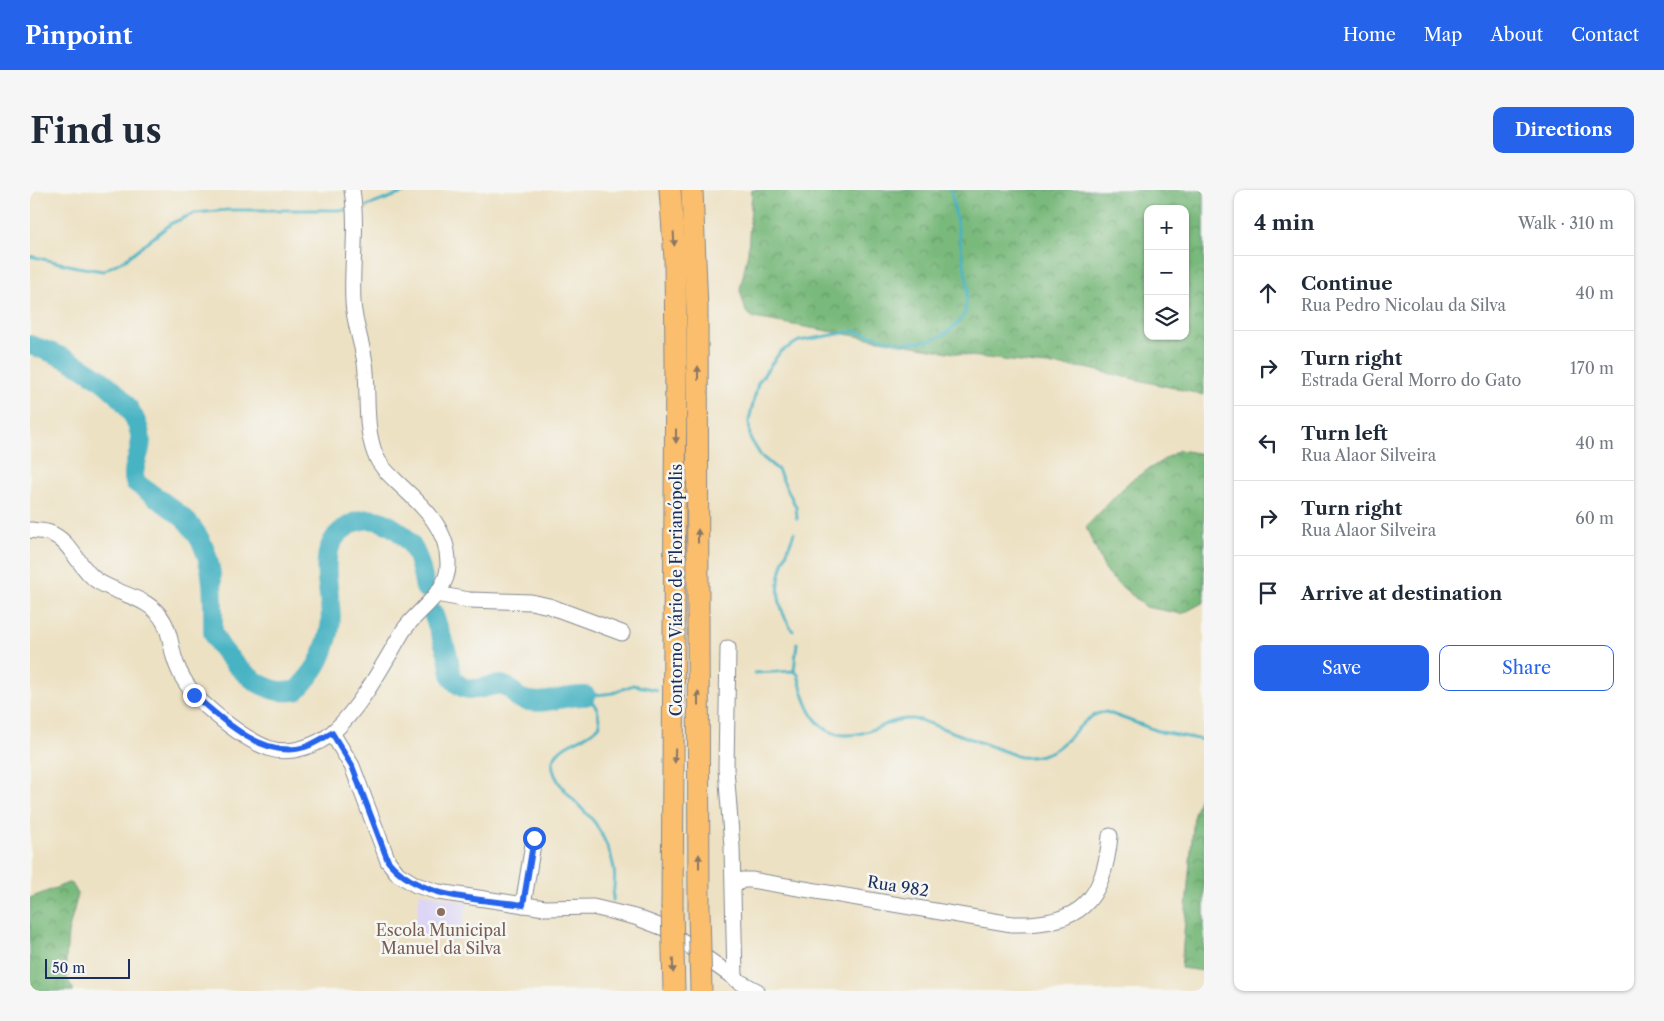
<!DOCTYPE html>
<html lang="en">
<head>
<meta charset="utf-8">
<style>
	body { margin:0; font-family:"Libre Caslon Text",serif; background:#f6f6f7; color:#1f2937 }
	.controls { position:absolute; right:15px; top:15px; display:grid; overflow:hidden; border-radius:10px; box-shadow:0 1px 4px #0004 }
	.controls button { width:45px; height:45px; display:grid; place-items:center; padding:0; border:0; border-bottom:1px solid #e0e1e3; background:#fff; color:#1f2937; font:25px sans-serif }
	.scale { position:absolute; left:15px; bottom:12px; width:85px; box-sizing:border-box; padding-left:5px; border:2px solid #1b2f5e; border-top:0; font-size:14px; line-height:18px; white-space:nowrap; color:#1b2f5e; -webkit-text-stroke:4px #f6f6f2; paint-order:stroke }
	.stop { position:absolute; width:15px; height:15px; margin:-11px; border:4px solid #2563eb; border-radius:50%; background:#fff }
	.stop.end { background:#2563eb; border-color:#fff; box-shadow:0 1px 5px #0008 }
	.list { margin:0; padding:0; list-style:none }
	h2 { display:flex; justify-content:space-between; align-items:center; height:65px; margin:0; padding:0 20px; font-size:21px }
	h2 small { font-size:16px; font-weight:400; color:#747a83 }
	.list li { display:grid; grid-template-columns:32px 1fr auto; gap:15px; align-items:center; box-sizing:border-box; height:75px; padding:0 20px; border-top:1px solid #e0e1e3 }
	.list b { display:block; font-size:19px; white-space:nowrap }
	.list p { margin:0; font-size:16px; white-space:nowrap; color:#747a83 }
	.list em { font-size:16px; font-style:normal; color:#747a83 }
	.actions { display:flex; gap:10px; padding:15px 20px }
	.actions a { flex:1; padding:11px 0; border:1px solid #2563eb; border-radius:10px; text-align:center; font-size:18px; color:#2563eb }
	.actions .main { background:#2563eb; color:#fff }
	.icon { flex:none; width:28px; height:28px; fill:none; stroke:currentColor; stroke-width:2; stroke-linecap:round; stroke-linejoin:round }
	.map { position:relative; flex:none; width:1174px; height:801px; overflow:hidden; border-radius:10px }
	header { display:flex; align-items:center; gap:30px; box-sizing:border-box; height:70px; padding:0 25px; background:#2563eb; color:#fff }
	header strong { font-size:24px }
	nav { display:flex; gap:28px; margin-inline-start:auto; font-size:18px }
	.intro { display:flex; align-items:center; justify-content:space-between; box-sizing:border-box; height:120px; padding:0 30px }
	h1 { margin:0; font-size:35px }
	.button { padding:12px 22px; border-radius:10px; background:#2563eb; color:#fff; font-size:18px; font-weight:700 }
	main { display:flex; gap:30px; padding:0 30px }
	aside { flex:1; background:#fff; border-radius:10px; box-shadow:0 1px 4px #0004 }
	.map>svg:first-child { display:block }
	.built { fill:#dcd5f6 }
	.forest { fill:url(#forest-crowns); stroke:#4a746c; fill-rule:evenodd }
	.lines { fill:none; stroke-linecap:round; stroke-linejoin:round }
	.stream { stroke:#47b3c3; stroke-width:3 }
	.river { stroke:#47b3c3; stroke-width:20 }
	.minor-casing { stroke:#848890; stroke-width:17 }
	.highway-casing { stroke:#848890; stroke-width:23 }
	.minor { stroke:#fff; stroke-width:15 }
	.highway { stroke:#fabe6d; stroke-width:21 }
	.highway-bridge-casing { stroke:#848890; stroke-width:23; stroke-linecap:butt }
	.highway-bridge { stroke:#fabe6d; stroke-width:21 }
	.oneway { fill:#8a7666 }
	.route { stroke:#2563eb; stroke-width:6 }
	.education-dot { fill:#8d6e63; stroke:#f6f6f2; stroke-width:2 }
	.labels { text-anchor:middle; stroke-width:5; stroke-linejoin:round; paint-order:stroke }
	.street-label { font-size:16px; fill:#1b2f5e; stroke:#f6f6f2 }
	.education-label { font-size:16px; fill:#785e54; stroke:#f6f6f2 }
</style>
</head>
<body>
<header>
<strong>Pinpoint</strong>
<nav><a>Home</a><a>Map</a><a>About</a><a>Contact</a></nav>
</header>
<div class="intro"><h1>Find us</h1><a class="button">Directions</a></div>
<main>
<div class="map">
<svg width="1174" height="801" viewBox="0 0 1174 801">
	<defs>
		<pattern id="forest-crowns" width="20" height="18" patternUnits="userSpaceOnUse" patternTransform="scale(1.25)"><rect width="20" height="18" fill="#79b97b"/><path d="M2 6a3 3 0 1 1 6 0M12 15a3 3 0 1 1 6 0" fill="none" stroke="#629768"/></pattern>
	</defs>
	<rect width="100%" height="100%" fill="#f6f6f2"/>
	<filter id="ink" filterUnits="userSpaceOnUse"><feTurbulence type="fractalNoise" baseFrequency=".02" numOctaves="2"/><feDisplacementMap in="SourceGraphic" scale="10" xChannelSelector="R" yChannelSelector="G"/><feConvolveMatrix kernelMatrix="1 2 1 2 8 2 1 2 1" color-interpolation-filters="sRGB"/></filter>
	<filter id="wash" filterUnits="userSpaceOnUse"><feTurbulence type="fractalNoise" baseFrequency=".0096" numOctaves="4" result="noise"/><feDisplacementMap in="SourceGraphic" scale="20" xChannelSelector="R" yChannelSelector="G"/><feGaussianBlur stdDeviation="1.12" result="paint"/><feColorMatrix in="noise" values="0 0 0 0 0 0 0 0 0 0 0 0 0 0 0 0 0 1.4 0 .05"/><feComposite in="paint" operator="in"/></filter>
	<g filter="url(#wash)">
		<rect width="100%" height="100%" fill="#ede1c3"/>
		<path class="built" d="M 390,702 L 438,713 L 428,751 L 384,745 Z"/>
		<g class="forest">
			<path d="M 722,0 L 1174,0 L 1174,205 L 1056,178 L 1006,174 L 941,166 L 724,128 L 716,122 L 710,100 L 718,62 ZM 1118,19 L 1155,19 L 1155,146 L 1118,146 Z"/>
			<path d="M 1149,260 L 1174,264 L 1174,412 L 1152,424 L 1116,417 L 1077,384 L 1056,337 L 1100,291 Z"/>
			<path d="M 1174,595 L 1174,781 L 1151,778 L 1164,624 Z"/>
			<path d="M 41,692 L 48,704 L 38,743 L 35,784 L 44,801 L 0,801 L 0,708 Z"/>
		</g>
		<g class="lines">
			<g class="stream">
				<path d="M 337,16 L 381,0"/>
				<path d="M 0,66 L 47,77 L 73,81 L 96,69 L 142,33 L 165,23 L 198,20 L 316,20"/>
				<path d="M 767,329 L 766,317 L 748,280 L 731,266 L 720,248 L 719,230 L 728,193 L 750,162 L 769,151 L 825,141 L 870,153 L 899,151 L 915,144 L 928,133 L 935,123 L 938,96 L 921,0"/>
				<path d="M 763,441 C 738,406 750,380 764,343"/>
				<path d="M 764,481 L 767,453"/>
				<path d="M 724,483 L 764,481 L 768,484 C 775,516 787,552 828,544 C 853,539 863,525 890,530 L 990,567 C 1042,570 1044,524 1076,522 L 1131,542 L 1174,550"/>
				<path d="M 556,506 L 567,518 L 570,535 C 559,549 537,550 526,565 C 510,585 554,618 565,633 C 573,645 582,665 584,679 C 586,689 583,700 583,710"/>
				<path d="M 557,506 L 583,503 L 603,495 L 627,500"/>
			</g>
			<g class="river">
				<path d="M 0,155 C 42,168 99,197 110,244 C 114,262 100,276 105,292 C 120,304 149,321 160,335 C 186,365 183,405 183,442 C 189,461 220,492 239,498 C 248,502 256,502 266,501 C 285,481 292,471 299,443 C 308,408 277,358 320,335 C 333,327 346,328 359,335 C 386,350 390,371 395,398"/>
				<path d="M 403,423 L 417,462 L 422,488 C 425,492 430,496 434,498 C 456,505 470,481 488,508 C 515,518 529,505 556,506"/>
			</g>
		</g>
	</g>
	<g filter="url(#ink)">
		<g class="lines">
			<defs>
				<g id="minor">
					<path d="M 0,340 C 6,341 14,341 20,343 C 41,351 49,378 66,390 C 89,406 120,406 134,432 C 140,443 141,456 144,467 C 150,488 161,503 177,517 C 194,532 219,552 241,559 C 260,565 289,555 303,542 C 331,517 354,473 373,441 C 387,420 418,403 418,375 C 419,340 394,317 370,295 C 360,285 350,277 345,264 C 335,238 338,209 336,182 C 335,159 324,136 323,112 C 321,74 328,38 322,0"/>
					<path d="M 406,404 L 439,410 L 501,412 L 519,416 L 592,443"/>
					<path d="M 698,458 L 696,579 L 702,657 L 705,789"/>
					<path d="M 302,543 L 322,576 L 358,671 L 368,684 L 386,695 L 408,702 L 515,718 L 563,717 L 605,727 L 634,738 L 710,792 L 727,801"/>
					<path d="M 704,696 L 712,690 L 721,690 L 982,734 C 1049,736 1074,712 1080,646"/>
					<path d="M 493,715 L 504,648"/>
				</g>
				<g id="highway">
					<path d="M 640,0 L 645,69 L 646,173 L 642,716"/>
					<path d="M 662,0 L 667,118 L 669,720"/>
				</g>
			</defs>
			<use href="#minor" class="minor-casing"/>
			<use href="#highway" class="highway-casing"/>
			<use href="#minor" class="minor"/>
			<use href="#highway" class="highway"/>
			<defs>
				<g id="highway-bridge">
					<path d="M 642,716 L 644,801"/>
					<path d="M 669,720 L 671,801"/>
				</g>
			</defs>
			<use href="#highway-bridge" class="highway-bridge-casing"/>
			<use href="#highway-bridge" class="highway-bridge"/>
		</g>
		<defs><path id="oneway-solid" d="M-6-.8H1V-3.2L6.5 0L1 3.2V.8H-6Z" transform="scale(1.25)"/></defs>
		<g class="oneway">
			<use href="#oneway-solid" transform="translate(644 49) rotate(87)"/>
			<use href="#oneway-solid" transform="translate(668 183) rotate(-90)"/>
			<use href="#oneway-solid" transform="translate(646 246) rotate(90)"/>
			<use href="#oneway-solid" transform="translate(668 346) rotate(-90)"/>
			<use href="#oneway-solid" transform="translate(668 508) rotate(-90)"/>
			<use href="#oneway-solid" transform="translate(645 566) rotate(91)"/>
			<use href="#oneway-solid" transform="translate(669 671) rotate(-90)"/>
			<use href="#oneway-solid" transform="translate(643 776) rotate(89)"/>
		</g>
	</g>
	<g class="lines" filter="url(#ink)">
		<path class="route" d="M 164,505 C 192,530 235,570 275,557 C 284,554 293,548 302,543 L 322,576 L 358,671 C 390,710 447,708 493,715 L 504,648"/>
	</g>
	<circle class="education-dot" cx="411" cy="722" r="5"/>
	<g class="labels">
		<g class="street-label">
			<text transform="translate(646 400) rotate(-90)" y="6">Contorno Viário de Florianópolis</text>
			<text transform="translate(868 696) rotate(9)" y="6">Rua 982</text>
		</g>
		<g class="education-label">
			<text x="411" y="746">Escola Municipal<tspan x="411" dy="18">Manuel da Silva</tspan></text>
		</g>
	</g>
</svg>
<div class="controls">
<button>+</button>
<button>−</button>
<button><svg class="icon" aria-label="layers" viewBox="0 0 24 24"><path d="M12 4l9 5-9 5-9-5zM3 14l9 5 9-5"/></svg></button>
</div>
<div class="scale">50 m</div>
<div class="stop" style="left:504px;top:648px"></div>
<div class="stop end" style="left:164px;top:505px"></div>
</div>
<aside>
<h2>4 min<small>Walk · 310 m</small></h2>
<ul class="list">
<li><svg class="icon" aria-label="ahead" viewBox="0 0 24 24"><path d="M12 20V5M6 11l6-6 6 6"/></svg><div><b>Continue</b><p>Rua Pedro Nicolau da Silva</p></div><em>40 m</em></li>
<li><svg class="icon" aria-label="right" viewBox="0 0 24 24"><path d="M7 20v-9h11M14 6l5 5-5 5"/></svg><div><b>Turn right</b><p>Estrada Geral Morro do Gato</p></div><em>170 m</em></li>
<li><svg class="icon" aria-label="left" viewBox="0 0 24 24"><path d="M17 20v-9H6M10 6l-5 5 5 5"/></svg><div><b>Turn left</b><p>Rua Alaor Silveira</p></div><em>40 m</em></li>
<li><svg class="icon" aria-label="right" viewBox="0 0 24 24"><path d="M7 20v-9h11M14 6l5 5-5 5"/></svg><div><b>Turn right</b><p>Rua Alaor Silveira</p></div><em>60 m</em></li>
<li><svg class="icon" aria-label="arrive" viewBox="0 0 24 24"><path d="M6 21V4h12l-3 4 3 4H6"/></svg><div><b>Arrive at destination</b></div></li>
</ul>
<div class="actions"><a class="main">Save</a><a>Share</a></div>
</aside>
</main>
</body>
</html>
